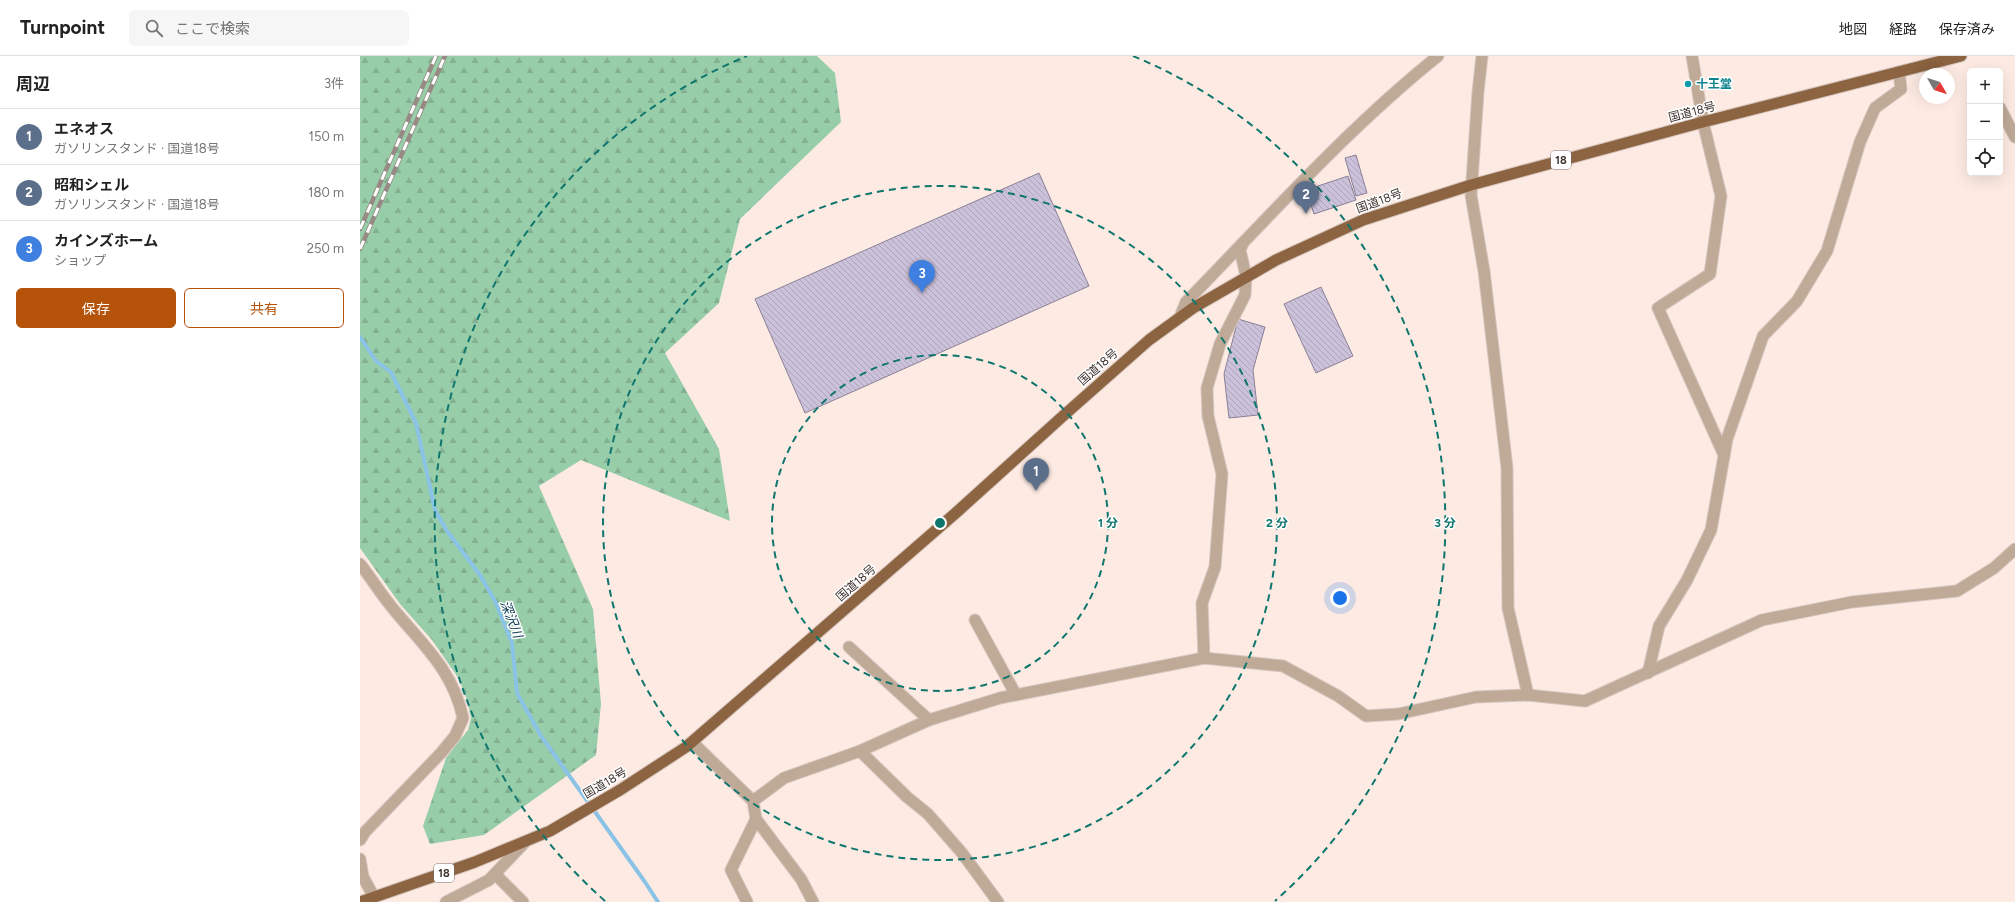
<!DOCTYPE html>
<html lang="ja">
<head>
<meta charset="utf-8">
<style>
	body { margin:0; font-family:Figtree,"Noto Sans JP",sans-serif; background:#f6f6f6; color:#222 }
	.controls { position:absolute; right:12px; top:12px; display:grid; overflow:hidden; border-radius:6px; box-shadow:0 4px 16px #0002 }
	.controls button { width:36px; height:36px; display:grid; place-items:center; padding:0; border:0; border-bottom:1px solid #e0e0e0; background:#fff; color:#222; font:20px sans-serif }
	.compass { position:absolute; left:1559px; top:12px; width:36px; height:36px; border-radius:50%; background:#fff; box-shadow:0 4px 16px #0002; rotate:129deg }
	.you { position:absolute; left:980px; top:542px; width:14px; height:14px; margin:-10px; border:3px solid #fff; border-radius:50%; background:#1a73e8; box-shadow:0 0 0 6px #1a73e833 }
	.badge { display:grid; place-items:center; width:26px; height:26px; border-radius:50%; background:#b45309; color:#fff; font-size:13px; font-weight:700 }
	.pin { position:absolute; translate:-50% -33px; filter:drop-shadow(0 1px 2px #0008) }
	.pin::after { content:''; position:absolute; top:21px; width:14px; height:12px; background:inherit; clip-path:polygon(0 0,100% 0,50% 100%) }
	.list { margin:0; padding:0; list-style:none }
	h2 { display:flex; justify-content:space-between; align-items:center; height:52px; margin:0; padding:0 16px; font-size:17px }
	h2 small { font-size:13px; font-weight:400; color:#767676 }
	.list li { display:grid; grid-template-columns:26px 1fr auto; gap:12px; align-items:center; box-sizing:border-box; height:56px; padding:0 16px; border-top:1px solid #e0e0e0 }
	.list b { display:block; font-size:15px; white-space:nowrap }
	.list p { margin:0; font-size:13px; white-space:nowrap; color:#767676 }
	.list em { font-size:13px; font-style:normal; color:#767676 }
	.actions { display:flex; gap:8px; padding:12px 16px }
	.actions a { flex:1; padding:9px 0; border:1px solid #b45309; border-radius:6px; text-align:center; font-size:14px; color:#b45309 }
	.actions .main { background:#b45309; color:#fff }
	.icon { flex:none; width:22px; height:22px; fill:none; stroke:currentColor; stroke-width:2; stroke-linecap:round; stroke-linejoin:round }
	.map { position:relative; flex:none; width:1655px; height:846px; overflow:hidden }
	header { display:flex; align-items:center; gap:24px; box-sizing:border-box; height:56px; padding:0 20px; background:#fff; border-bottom:1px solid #e0e0e0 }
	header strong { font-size:19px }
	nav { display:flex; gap:22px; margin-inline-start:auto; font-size:14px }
	.search { width:280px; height:36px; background:#f6f6f6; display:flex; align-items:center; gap:10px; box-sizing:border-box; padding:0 14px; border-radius:6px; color:#767676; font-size:15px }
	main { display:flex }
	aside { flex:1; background:#fff }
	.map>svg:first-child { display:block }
	.forest { fill:url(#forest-firs) }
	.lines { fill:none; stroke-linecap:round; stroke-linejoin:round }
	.stream { stroke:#8ac3e6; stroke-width:4 }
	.building { fill:url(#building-back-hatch); stroke:#8a8097 }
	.minor-casing { stroke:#d7c6bf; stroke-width:13 }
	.tertiary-casing { stroke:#d7c6bf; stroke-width:13 }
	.trunk-casing { stroke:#d7c6bf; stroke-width:13 }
	.minor { stroke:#bfaa98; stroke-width:11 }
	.tertiary { stroke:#bfaa98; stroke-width:11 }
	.trunk { stroke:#8c6441; stroke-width:11 }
	.rail-casing { stroke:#978983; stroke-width:4.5 }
	.rail { stroke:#fff; stroke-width:3; stroke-dasharray:9; stroke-linecap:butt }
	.ring { fill:none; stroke:#0f766e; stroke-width:2; stroke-dasharray:7 5 }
	.culture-dot { fill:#0f9aa8; stroke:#fff; stroke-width:1.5 }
	.labels { text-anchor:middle; stroke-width:3; stroke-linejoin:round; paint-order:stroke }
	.shield { fill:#fff; stroke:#78706d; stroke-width:1 }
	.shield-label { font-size:11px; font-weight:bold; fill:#3e332e }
	.culture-label { font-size:12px; font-weight:bold; fill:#0d838f; stroke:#fff; text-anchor:start }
	.street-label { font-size:12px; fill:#3e332e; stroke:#fff }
	.water-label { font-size:13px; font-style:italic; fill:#0f3d55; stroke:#fff }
	.centre { fill:#0f766e; stroke:#fff; stroke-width:2 }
	.ring-label { font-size:12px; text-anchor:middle; font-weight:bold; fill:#0f766e; stroke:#fff; stroke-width:3; stroke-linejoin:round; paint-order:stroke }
</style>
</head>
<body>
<header>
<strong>Turnpoint</strong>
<div class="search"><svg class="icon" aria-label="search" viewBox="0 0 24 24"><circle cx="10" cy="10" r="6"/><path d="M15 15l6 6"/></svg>ここで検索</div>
<nav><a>地図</a><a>経路</a><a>保存済み</a></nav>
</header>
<main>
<aside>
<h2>周辺<small>3件</small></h2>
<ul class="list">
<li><span class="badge" style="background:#5c6f8a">1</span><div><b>エネオス</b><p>ガソリンスタンド · 国道18号</p></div><em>150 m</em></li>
<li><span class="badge" style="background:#5c6f8a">2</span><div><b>昭和シェル</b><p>ガソリンスタンド · 国道18号</p></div><em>180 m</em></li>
<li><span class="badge" style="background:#3f7fe0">3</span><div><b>カインズホーム</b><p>ショップ</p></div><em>250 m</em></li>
</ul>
<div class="actions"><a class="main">保存</a><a>共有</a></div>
</aside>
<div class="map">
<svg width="1655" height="846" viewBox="0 0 1655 846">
	<defs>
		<pattern id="forest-firs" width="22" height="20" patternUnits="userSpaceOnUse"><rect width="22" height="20" fill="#98cda9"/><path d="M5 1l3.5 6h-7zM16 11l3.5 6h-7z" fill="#84b092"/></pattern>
		<pattern id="building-back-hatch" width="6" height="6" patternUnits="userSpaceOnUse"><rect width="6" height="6" fill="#ccc1da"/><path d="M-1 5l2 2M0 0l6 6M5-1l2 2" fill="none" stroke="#b0a6bb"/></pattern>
	</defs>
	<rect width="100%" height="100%" fill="#fdebe3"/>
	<path class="forest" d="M 0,0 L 457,0 L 475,17 L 481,66 L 380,163 L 359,247 L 305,297 L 359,393 L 370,465 L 221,404 L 179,430 L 233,553 L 241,648 L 236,699 L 124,779 L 70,788 L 63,770 L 86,702 L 108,674 L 111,662 L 107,644 L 99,623 L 72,584 L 40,548 L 0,492 Z"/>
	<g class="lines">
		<path class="stream" d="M 0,281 L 16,305 L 31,316 L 56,367 L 75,454 L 87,475 L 120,519 L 135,545 L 152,587 L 157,637 L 181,680 L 285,826 L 298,846"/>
	</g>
	<g class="building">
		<path d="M 996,99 L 1007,137 L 996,140 L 985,102 Z"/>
		<path d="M 679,117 L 729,230 L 445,357 L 395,243 Z"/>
		<path d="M 988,120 L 996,144 L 954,158 L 946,134 Z"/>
		<path d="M 961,231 L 993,300 L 956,317 L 924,248 Z"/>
		<path d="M 878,263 L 905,271 L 893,314 L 898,359 L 869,362 L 864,318 Z"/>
	</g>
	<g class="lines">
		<defs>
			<g id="minor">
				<path d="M 1122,0 L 1118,36 L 1111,139 L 1124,215 L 1147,412 L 1148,552 L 1168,639"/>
				<path d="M 1332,0 L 1343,66 L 1361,140 L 1350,218 L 1298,252 L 1364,399"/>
				<path d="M 1640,52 L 1655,81"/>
				<path d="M 615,564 L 656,639"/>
				<path d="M 489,591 L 569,664"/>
				<path d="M 844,602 L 842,547 L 855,511 L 862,418 L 848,360 L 847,332 L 860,288 L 885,239 L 886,220"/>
				<path d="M 1288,617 L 1299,570 L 1327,524 L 1351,474 L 1367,383 L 1403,280 L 1437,245 L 1467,195 L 1500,86 L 1515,52 L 1541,33 L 1539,16"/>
				<path d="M 332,686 L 393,745 L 396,763 L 441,823 L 453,846"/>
				<path d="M 500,695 L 547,741 L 568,758 L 602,797 L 638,846"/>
				<path d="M 393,745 L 424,722 L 500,695 L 569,664 L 640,642 L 844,602 L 923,610 L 978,640 L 1006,660 L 1038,658 L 1116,641 L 1168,639 L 1225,645 L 1402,564 L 1492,546 L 1597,535 L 1634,512 L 1655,493"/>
				<path d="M 135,818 L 163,846"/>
				<path d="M 86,846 L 129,824 L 166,785"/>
				<path d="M 387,846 L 371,814 L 396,763"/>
			</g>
			<g id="tertiary">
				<path d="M 883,187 L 880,194 L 886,220"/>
				<path d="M 820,261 L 826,246 C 908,162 986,74 1078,0"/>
				<path d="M 0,508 C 12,523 22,540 35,555 C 64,590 93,615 103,662 L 95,680 L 81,697 L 5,776 L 0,784"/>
				<path d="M 0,803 L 3,821 L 14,841"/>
			</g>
			<path id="trunk" d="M 0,846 L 115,806 L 190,775 L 260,734 L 326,691 L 598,455 L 703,360 L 789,284 L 833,252 L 916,204 L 1003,164 L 1111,129 L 1343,66 L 1601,0"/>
		</defs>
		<use href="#minor" class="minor-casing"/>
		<use href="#tertiary" class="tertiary-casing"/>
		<use href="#trunk" class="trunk-casing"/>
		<use href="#minor" class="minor"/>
		<use href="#tertiary" class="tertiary"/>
		<use href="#trunk" class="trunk"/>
		<defs>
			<g id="rail">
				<path d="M 0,173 L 76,0"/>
				<path d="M 0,193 L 85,0"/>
			</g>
		</defs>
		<use href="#rail" class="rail-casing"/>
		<use href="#rail" class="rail"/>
	</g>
	<g class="ring">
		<circle cx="580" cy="467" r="168"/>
		<circle cx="580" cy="467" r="337"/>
		<path d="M245 845A505 505 0 0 1 387 0M773 0A505 505 0 0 1 915 845"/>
	</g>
	<circle class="culture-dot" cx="1328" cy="28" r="4"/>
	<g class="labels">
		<g class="shield">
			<rect x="1191" y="95" width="20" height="18" rx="3"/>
			<rect x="74" y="808" width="20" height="18" rx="3"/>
		</g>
		<g class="shield-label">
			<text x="1201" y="108">18</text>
			<text x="84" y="821">18</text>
		</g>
		<g class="culture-label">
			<text x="1336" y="32">十王堂</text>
		</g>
		<g class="street-label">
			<text transform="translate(1332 56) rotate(-15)" y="4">国道18号</text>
			<text transform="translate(1019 145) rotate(-20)" y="4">国道18号</text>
			<text transform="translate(738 311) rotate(-41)" y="4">国道18号</text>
			<text transform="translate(496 527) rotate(-41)" y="4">国道18号</text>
			<text transform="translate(245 727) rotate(-31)" y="4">国道18号</text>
		</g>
		<g class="water-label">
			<text transform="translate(152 563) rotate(69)" y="5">深沢川</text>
		</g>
	</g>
	<circle cx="580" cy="467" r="6" class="centre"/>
	<g class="ring-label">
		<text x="748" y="471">1 分</text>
		<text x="917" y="471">2 分</text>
		<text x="1085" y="471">3 分</text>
	</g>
</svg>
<div class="controls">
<button>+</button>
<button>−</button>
<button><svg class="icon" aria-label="locate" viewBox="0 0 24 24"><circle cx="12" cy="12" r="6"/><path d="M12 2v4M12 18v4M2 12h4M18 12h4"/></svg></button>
</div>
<svg class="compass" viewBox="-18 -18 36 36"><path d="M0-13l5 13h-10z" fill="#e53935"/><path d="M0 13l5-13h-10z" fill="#767676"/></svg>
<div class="you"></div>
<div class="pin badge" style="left:676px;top:435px;background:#5c6f8a">1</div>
<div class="pin badge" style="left:946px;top:158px;background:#5c6f8a">2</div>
<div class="pin badge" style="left:562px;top:237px;background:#3f7fe0">3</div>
</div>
</main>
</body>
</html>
